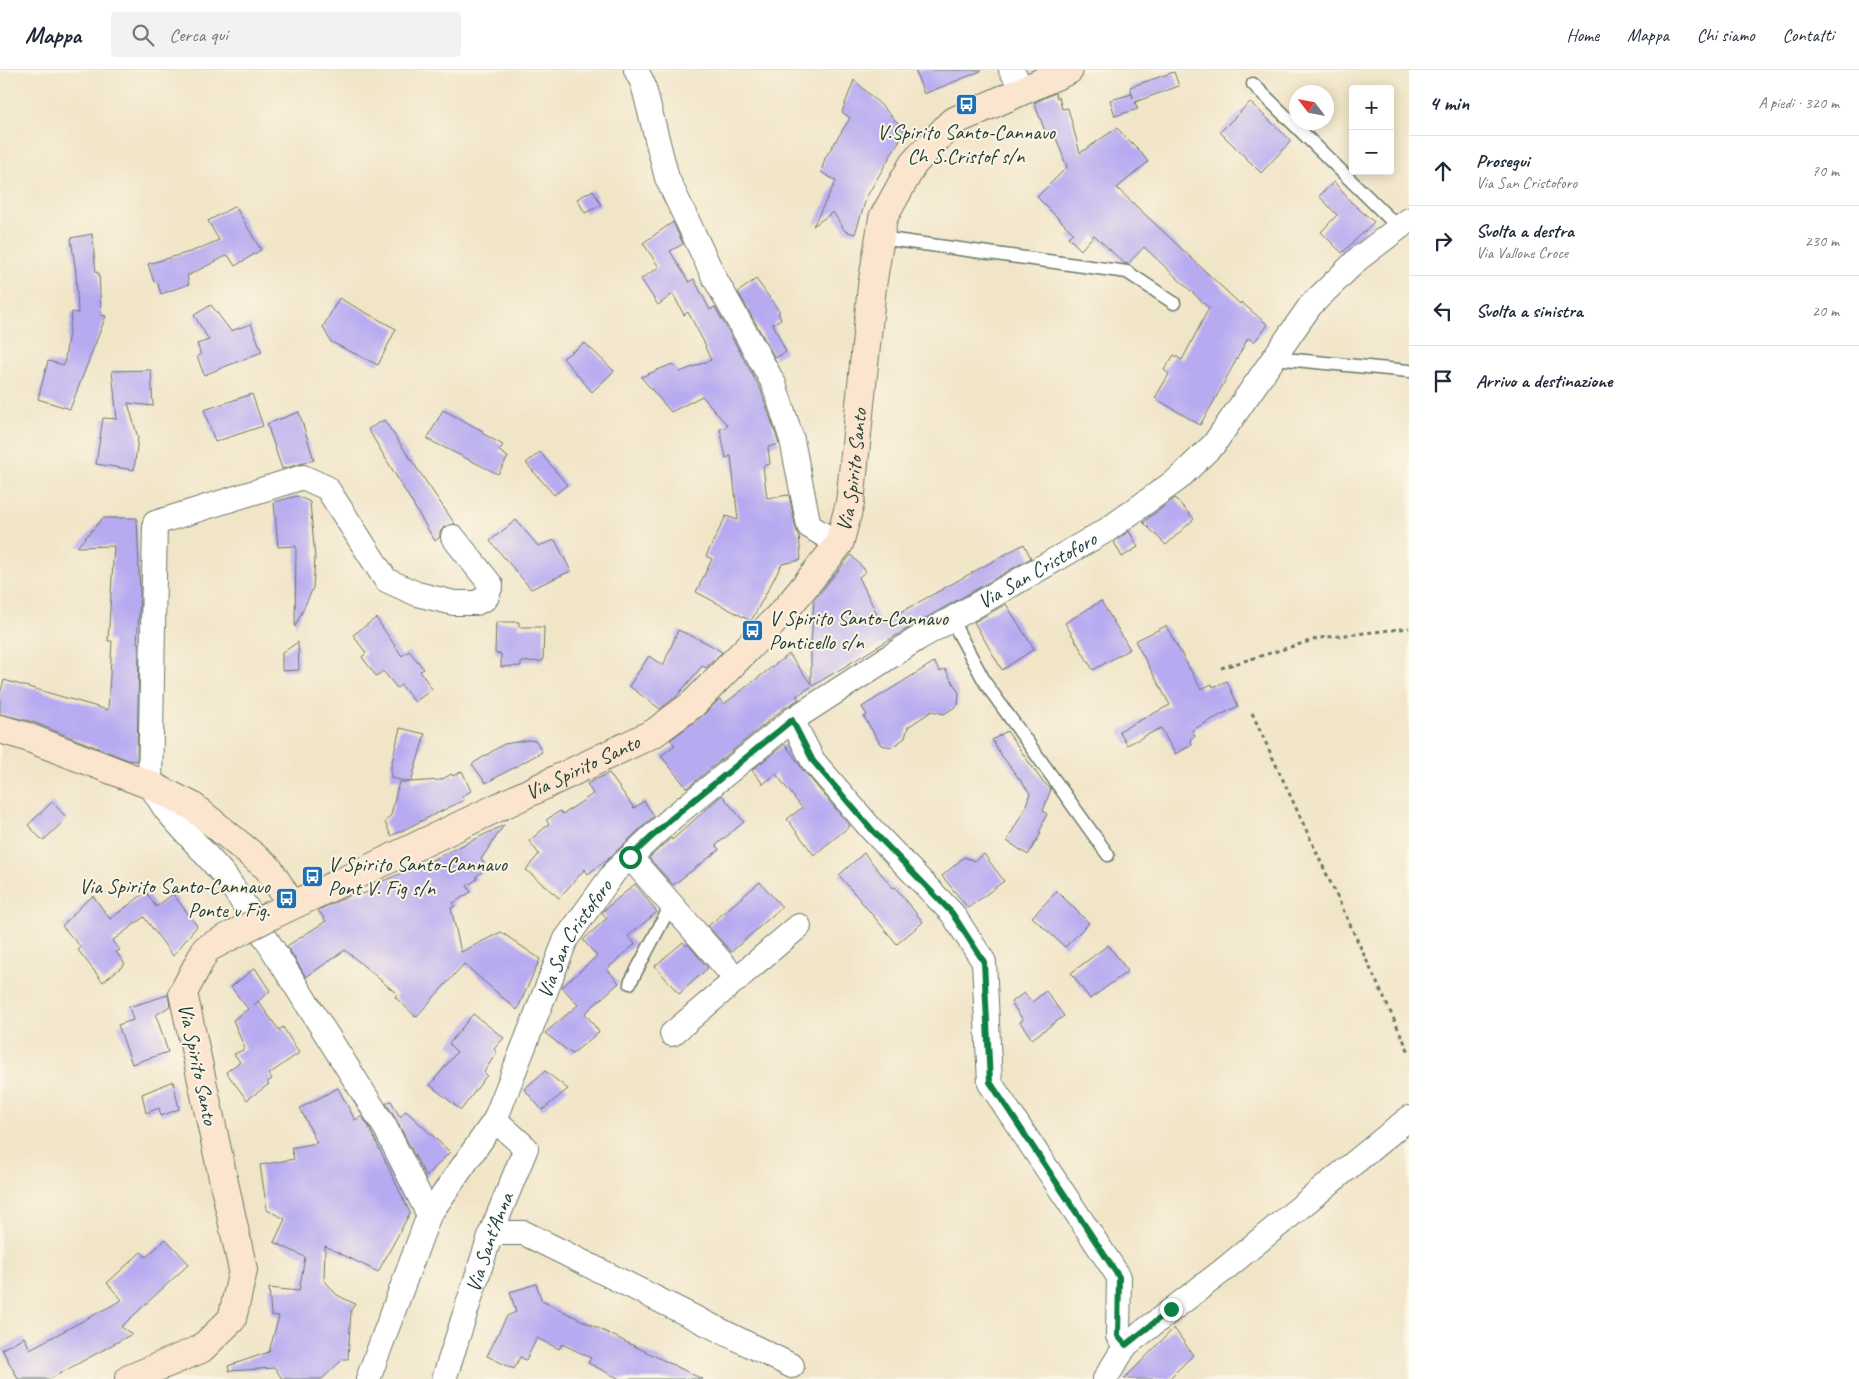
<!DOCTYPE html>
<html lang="it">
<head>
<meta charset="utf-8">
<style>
	body { margin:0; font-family:Caveat,sans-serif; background:#f2f2f3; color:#1f2937 }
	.controls { position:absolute; right:15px; top:15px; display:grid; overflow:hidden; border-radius:5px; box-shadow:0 2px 12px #0003 }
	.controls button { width:45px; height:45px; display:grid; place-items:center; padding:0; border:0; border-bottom:1px solid #e0e1e3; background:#fff; color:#1f2937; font:25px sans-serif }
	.compass { position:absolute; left:1289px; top:15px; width:45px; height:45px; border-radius:50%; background:#fff; box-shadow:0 2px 12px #0003; rotate:302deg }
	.stop { position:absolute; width:15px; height:15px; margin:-11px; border:4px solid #0b8043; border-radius:50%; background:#fff }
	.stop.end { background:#0b8043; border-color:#fff; box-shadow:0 1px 5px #0008 }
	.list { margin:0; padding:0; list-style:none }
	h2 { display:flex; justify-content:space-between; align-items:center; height:65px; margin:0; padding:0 20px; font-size:21px }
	h2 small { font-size:16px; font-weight:400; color:#747a83 }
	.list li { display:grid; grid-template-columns:32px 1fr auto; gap:15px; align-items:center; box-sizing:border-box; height:70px; padding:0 20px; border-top:1px solid #e0e1e3 }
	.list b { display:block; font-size:19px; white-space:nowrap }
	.list p { margin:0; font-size:16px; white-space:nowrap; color:#747a83 }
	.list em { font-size:16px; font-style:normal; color:#747a83 }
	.icon { flex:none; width:28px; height:28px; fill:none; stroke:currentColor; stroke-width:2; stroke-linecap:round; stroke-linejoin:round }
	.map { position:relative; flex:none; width:1409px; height:1309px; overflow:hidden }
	header { display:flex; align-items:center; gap:30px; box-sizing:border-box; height:70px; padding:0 25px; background:#fff; border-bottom:1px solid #e0e1e3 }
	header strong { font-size:24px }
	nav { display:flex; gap:28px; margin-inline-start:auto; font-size:18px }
	.search { width:350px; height:45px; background:#f2f2f3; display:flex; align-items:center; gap:12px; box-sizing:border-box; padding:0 18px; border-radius:5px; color:#747a83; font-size:19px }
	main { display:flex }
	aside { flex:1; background:#fff }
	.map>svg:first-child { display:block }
	.building { fill:#b7aaf1 }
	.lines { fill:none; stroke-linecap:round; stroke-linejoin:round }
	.lane-casing { stroke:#687868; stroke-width:15 }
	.street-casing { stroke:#687868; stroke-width:26 }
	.secondary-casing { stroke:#687868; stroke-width:30 }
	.path { stroke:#687868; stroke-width:3; stroke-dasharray:4 4; stroke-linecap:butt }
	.lane { stroke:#fff; stroke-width:12 }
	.street { stroke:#fff; stroke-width:24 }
	.secondary { stroke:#fce5cf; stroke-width:28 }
	.secondary-bridge-casing { stroke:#687868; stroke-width:30; stroke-linecap:butt }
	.secondary-bridge { stroke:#fce5cf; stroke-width:28 }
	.route { stroke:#0b8043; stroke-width:6 }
	.labels { text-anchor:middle; stroke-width:4; stroke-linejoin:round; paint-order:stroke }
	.poi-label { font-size:21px; fill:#1f3d34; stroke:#fcf5e5; text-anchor:start }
	.street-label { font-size:21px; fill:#1f3d34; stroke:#fcf5e5 }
</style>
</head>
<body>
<header>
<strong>Mappa</strong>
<div class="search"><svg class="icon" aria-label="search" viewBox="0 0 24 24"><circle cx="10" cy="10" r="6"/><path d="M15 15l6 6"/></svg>Cerca qui</div>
<nav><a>Home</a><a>Mappa</a><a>Chi siamo</a><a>Contatti</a></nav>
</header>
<main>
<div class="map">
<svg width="1409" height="1309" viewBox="0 0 1409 1309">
	<rect width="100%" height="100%" fill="#fcf5e5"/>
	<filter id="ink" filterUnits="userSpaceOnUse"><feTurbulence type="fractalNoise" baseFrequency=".02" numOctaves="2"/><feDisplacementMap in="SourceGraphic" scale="10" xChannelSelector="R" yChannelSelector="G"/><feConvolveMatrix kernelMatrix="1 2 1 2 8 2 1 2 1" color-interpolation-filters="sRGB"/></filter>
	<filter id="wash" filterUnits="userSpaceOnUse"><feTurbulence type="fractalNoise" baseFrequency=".0096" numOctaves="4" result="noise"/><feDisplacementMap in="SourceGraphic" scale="20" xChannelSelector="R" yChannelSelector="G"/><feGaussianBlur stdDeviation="1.12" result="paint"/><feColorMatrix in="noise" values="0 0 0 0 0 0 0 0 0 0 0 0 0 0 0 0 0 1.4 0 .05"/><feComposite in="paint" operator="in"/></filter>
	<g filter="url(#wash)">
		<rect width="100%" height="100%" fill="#f1e5c8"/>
		<g id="blocks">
			<g class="building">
				<path d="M 915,0 L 981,0 L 981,1 L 924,24 Z"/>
				<path d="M 1174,2 L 1179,16 L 1135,32 L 1138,39 L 1115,46 L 1110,30 L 1132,24 L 1133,28 L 1130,17 Z"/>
				<path d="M 854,10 L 884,38 L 905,61 L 867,126 L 855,164 L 845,161 L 833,142 L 813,156 L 836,111 L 821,102 L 825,88 L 850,48 L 842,42 Z"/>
				<path d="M 1055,23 L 1057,28 L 1059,27 L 1062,39 L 1068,38 L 1080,83 L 1117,58 L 1140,81 L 1148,92 L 1117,118 L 1240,234 L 1241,232 L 1268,255 L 1254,272 L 1248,268 L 1213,333 L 1200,355 L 1155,328 L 1169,304 L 1164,300 L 1174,285 L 1182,290 L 1209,238 L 1144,177 L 1128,194 L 1124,193 L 1094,165 L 1081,180 L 1068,167 L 1073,163 L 1037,127 L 1067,97 L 1053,60 L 1046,63 L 1034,33 Z"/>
				<path d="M 1250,32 L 1291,71 L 1261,103 L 1220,62 Z"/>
				<path d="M 1334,112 L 1351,132 L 1374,152 L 1342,183 L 1321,162 L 1337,145 L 1319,126 Z"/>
				<path d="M 593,120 L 601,135 L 585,143 L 577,129 Z"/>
				<path d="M 235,136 L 261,180 L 235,196 L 228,185 L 187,206 L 189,214 L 161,224 L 157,211 L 154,212 L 148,194 L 193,181 L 219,170 L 208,151 Z"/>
				<path d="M 673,152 L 683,174 L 670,181 L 689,212 L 694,209 L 710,240 L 715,237 L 761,320 L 779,374 L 768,377 L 770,394 L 763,396 L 767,428 L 789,425 L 796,459 L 799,465 L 801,490 L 782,494 L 751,551 L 696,522 L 712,489 L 706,486 L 726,446 L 738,450 L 731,386 L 726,388 L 720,359 L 728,356 L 702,326 L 671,342 L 641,307 L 672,294 L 680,302 L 711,290 L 705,277 L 706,276 L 688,242 L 684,245 L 673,224 L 658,235 L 641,209 L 659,197 L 643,173 Z"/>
				<path d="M 92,164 L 96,203 L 99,203 L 101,245 L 106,246 L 70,339 L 38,329 L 48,291 L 64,295 L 72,242 L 78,243 L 76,203 L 71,168 Z"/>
				<path d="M 756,209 L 780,242 L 778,243 L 781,249 L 773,254 L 786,282 L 775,288 L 738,222 Z"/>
				<path d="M 339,228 L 396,259 L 378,295 L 331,272 L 323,257 Z"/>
				<path d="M 211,235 L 231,261 L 251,254 L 262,282 L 204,305 L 197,286 L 201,285 L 197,274 L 209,270 L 194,245 Z"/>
				<path d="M 585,273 L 614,301 L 592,322 L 563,288 Z"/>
				<path d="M 151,300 L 153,336 L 128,333 L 138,368 L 134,400 L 96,394 L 103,348 L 117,349 L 112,301 Z"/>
				<path d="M 252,324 L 263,356 L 215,372 L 204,340 Z"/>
				<path d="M 443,340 L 483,361 L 482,363 L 503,375 L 499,381 L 508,387 L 498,404 L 427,369 Z"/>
				<path d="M 299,342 L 314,390 L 282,399 L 267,354 Z"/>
				<path d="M 384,350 L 455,454 L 444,457 L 440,462 L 440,467 L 435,471 L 368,359 Z"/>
				<path d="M 540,382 L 567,415 L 554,425 L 526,393 Z"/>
				<path d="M 297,426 L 310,432 L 315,488 L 313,518 L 295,557 L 296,476 L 278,477 L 274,432 Z"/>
				<path d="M 1175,428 L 1194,449 L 1166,475 L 1143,452 Z"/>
				<path d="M 103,448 L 137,448 L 140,526 L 137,573 L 139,574 L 137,691 L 128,690 L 30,651 L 0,644 L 0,624 L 4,610 L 108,640 L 112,571 L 108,571 L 114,476 L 77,477 Z"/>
				<path d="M 516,450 L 538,476 L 555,470 L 571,501 L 531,519 L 490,471 Z"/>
				<path d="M 1129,461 L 1138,477 L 1122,487 L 1114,472 Z"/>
				<path d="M 1024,474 L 1031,488 L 910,557 L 796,626 L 799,629 L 783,639 L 687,718 L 661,686 L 675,675 L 670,670 L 702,646 L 720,629 L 724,634 L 789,584 L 811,614 L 811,575 L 814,530 L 851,485 L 866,501 L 859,507 L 881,553 Z"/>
				<path d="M 1101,531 L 1130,579 L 1093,600 L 1065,553 Z"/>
				<path d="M 1006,534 L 1034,579 L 1002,600 L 974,552 Z"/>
				<path d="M 376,548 L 402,586 L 409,581 L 424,599 L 420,601 L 432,619 L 415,632 L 401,615 L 397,618 L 383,601 L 376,606 L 362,587 L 366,583 L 353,565 Z"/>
				<path d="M 496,552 L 519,552 L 519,557 L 544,557 L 543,591 L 521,592 L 521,596 L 501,597 L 501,584 L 495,583 Z"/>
				<path d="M 1166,556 L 1201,619 L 1212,614 L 1213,617 L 1227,611 L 1238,636 L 1192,660 L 1195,666 L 1190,669 L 1192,675 L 1175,684 L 1161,658 L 1127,675 L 1119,661 L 1170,635 L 1135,571 Z"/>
				<path d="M 678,560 L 705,572 L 722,582 L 706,598 L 702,596 L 677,626 L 660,639 L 629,616 L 649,586 L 663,596 Z"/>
				<path d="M 298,572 L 299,600 L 282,601 L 282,583 Z"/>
				<path d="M 934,592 L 940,602 L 945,599 L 959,623 L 958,635 L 944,644 L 932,641 L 908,657 L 905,668 L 892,677 L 881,675 L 864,647 L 867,645 L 862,637 Z"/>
				<path d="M 400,658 L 425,664 L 411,712 L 440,710 L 452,704 L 453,706 L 462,701 L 471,721 L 462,726 L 464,730 L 391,766 L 385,752 L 391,745 L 399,712 L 410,712 L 391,708 L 391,696 Z"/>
				<path d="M 1007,661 L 1042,711 L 1051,719 L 1043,741 L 1047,744 L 1042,754 L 1043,755 L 1039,762 L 1041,763 L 1028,785 L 1007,771 L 1025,738 L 1030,723 L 1002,686 L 992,670 Z"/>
				<path d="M 529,670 L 536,671 L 542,682 L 486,713 L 472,694 L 504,674 Z"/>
				<path d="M 785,674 L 803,700 L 850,756 L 814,785 L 787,749 L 802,738 L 776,704 L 763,714 L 752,700 Z"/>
				<path d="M 609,703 L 634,738 L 644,731 L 654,746 L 609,788 L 588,804 L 585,799 L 559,828 L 526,800 L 539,784 L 529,771 L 549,754 L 546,750 L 560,741 L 563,744 L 593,724 L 587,714 Z"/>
				<path d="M 722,725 L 744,752 L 716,775 L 719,780 L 673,815 L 649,788 L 671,768 L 672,770 Z"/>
				<path d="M 52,732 L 67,748 L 43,771 L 28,755 Z"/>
				<path d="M 504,755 L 481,789 L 488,798 L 476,806 L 477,809 L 467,816 L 471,822 L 453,833 L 455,836 L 451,838 L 461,882 L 501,862 L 540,889 L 517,940 L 464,894 L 416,947 L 395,927 L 397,924 L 345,880 L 306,907 L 287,876 L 326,851 L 318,840 L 358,822 L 363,824 L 381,816 L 380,812 L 422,795 Z"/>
				<path d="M 864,783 L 893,818 L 895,817 L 923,852 L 897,874 L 839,805 Z"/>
				<path d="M 984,784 L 1004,811 L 968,838 L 942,806 L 964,787 L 975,791 Z"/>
				<path d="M 760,812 L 782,837 L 731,882 L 708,856 Z"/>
				<path d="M 635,814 L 657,842 L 628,866 L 635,874 L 607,899 L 619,913 L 585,943 L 599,962 L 572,984 L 545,963 L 578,935 L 562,917 L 597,886 L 583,870 L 607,848 L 602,843 L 604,840 Z"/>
				<path d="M 1057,821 L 1089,853 L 1065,877 L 1032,847 Z"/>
				<path d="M 146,822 L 156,837 L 173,824 L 197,856 L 173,886 L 144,847 L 112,871 L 120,880 L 116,882 L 125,894 L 103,912 L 78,880 L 81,877 L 62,856 L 83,834 L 93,826 L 110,849 Z"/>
				<path d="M 683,872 L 686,876 L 688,874 L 708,898 L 679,924 L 655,896 Z"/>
				<path d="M 1108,875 L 1128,901 L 1090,929 L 1071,903 Z"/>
				<path d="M 255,898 L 270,921 L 254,935 L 258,931 L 279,960 L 283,957 L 299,983 L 269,1004 L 272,1009 L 267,1012 L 269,1014 L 247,1030 L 226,1002 L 240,992 L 234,984 L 245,979 L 233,950 L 248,939 L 231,917 Z"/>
				<path d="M 1046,921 L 1064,946 L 1032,969 L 1020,952 L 1023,950 L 1011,932 L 1024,923 L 1032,932 Z"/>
				<path d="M 168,925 L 170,936 L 156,945 L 168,982 L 132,994 L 118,955 L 133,950 L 129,937 Z"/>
				<path d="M 473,944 L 504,968 L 494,979 L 497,982 L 484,1002 L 487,1005 L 461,1040 L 430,1015 L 457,982 L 449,974 Z"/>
				<path d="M 545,1001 L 568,1019 L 542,1040 L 524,1019 Z"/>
				<path d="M 173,1011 L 179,1039 L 161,1046 L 159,1038 L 146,1043 L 142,1024 Z"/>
				<path d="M 338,1018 L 355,1050 L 362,1046 L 369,1057 L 410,1143 L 378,1202 L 325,1176 L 324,1210 L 337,1225 L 355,1234 L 351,1240 L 348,1289 L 343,1289 L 322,1309 L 282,1309 L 275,1298 L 229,1301 L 228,1296 L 269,1282 L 279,1246 L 271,1245 L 269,1218 L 299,1221 L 305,1187 L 274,1172 L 285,1149 L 267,1140 L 260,1095 L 294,1089 L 291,1078 L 317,1073 L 300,1038 Z"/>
				<path d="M 391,1031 L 400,1047 L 406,1041 L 450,1082 L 426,1107 L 397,1051 L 386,1033 Z"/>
				<path d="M 166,1169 L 189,1194 L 121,1257 L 132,1264 L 50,1309 L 18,1309 L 2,1279 L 24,1267 L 30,1279 L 122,1230 L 107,1213 L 141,1182 L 146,1187 Z"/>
				<path d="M 536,1214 L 542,1231 L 702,1309 L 620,1309 L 588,1293 L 591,1288 L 562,1274 L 559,1279 L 537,1268 L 526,1290 L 520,1287 L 514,1299 L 487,1286 L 507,1246 L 516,1242 L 510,1222 Z"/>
				<path d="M 1174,1258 L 1193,1285 L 1169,1309 L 1124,1309 Z"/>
			</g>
		</g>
	</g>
	<g filter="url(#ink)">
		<use href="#blocks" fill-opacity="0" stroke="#687868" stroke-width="1"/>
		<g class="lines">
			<defs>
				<g id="lane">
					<path d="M 1253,14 L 1399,158"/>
					<path d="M 880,168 L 1127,202 L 1174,233"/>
					<path d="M 1274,288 L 1409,301"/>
					<path d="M 951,549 L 986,614 L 1108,785"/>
					<path d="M 630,913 L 671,835"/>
				</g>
				<g id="street">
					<path d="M 636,0 L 643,14 L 667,108 L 714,207 L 774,314 L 792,370 L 809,456 L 839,474"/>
					<path d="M 1011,0 L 1024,20"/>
					<path d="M 792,650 L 813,691 L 873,761 L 952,843 L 984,892 L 990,1013 L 1119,1207 L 1118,1266 L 1126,1275"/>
					<path d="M 630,787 L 737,910"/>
					<path d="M 672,964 L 799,856"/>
					<path d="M 429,1145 L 385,1057 L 246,837 L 225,806 L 166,740 L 150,715 L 155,453 L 303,407 L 327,418 L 386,510 L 417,524 L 454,533 L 476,533 L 486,528 L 491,515 L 453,467"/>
					<path d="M 491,1163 L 524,1163 L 792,1296"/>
					<path id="s1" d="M 368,1309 L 429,1145 L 495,1050 L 566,869 L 615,801 L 672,748 L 792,650 L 917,569 L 1107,460 L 1178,409 L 1214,374 L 1310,236 L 1358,189 L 1409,150"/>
					<path id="s2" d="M 444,1309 L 491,1163 L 526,1078 L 495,1050"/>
					<path d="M 1105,1309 L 1126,1275 L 1221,1202 L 1409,1048"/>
				</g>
				<g id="secondary">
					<path d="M 0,659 L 24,666 L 150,715 L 192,736 L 268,798 L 291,834"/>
					<path id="s3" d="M 272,845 L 654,663 L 693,634 L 786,539 L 839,474 L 850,433 L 872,216 L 883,148 L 913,94 L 952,52 L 1069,0"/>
					<path d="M 129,1309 L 201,1279 L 232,1249 L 243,1200 L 183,923 L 206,879 L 244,859"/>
				</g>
			</defs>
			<use href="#lane" class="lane-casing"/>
			<use href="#street" class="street-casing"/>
			<use href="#secondary" class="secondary-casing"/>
			<g class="path">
				<path d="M 1221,598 L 1320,568 L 1409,558"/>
				<path d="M 1252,643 L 1409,982"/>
			</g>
			<use href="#lane" class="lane"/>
			<use href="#street" class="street"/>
			<use href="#secondary" class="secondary"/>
			<defs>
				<path id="secondary-bridge" d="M 244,859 L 272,845"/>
			</defs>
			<use href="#secondary-bridge" class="secondary-bridge-casing"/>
			<use href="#secondary-bridge" class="secondary-bridge"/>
		</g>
	</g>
	<g class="lines" filter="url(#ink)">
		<path class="route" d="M 630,787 L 672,748 L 792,650 L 813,691 L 873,761 L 952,843 L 984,892 L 990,1012 L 1119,1207 L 1118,1266 L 1126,1275 L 1171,1239"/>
	</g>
	<defs>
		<symbol id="bus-square" viewBox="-11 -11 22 22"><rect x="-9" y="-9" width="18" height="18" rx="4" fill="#1f6fb2" stroke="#fcf5e5"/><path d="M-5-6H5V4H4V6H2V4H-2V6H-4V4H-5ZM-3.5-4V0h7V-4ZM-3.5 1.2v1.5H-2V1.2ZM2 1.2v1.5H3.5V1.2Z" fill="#fff"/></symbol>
	</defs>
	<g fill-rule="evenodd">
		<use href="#bus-square" x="954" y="22" width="25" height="25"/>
		<use href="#bus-square" x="740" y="548" width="25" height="25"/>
		<use href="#bus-square" x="300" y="794" width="25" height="25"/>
		<use href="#bus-square" x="274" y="816" width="25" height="25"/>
	</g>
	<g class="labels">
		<g class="poi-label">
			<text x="966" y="69" text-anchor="middle">V.Spirito Santo-Cannavo<tspan x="966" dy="24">Ch S.Cristof s/n</tspan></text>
			<text x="769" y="555">V Spirito Santo-Cannavo<tspan x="769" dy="24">Ponticello s/n</tspan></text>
			<text x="328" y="801">V Spirito Santo-Cannavo<tspan x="328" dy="24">Pont V. Fig s/n</tspan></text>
			<text x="270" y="823" text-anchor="end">Via Spirito Santo-Cannavo<tspan x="270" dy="24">Ponte v Fig.</tspan></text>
		</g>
		<g class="street-label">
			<text dy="7" stroke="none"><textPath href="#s3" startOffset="764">Via Spirito Santo</textPath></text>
			<text dy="7" stroke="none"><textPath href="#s1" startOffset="1089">Via San Cristoforo</textPath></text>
			<text dy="7" stroke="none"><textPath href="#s3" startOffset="344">Via Spirito Santo</textPath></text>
			<text dy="7" stroke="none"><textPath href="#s1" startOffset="489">Via San Cristoforo</textPath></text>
			<text transform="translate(198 994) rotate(78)" y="7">Via Spirito Santo</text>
			<text dy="7" stroke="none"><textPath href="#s2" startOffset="144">Via Sant'Anna</textPath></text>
		</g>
	</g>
</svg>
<div class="controls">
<button>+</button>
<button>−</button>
</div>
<svg class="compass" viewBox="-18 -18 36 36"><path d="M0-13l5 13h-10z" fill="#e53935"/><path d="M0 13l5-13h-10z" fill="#747a83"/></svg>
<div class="stop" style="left:630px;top:787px"></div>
<div class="stop end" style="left:1171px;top:1239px"></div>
</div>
<aside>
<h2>4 min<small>A piedi · 320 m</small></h2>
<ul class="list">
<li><svg class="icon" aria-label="ahead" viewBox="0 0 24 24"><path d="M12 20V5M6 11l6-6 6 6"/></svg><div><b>Prosegui</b><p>Via San Cristoforo</p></div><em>70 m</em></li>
<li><svg class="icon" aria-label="right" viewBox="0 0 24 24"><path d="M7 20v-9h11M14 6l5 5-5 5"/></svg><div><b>Svolta a destra</b><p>Via Vallone Croce</p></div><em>230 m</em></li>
<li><svg class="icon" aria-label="left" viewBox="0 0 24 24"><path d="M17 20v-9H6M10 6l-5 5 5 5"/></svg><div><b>Svolta a sinistra</b></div><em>20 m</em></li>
<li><svg class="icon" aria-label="arrive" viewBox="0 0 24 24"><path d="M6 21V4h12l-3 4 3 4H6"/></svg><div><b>Arrivo a destinazione</b></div></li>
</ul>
</aside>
</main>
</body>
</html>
